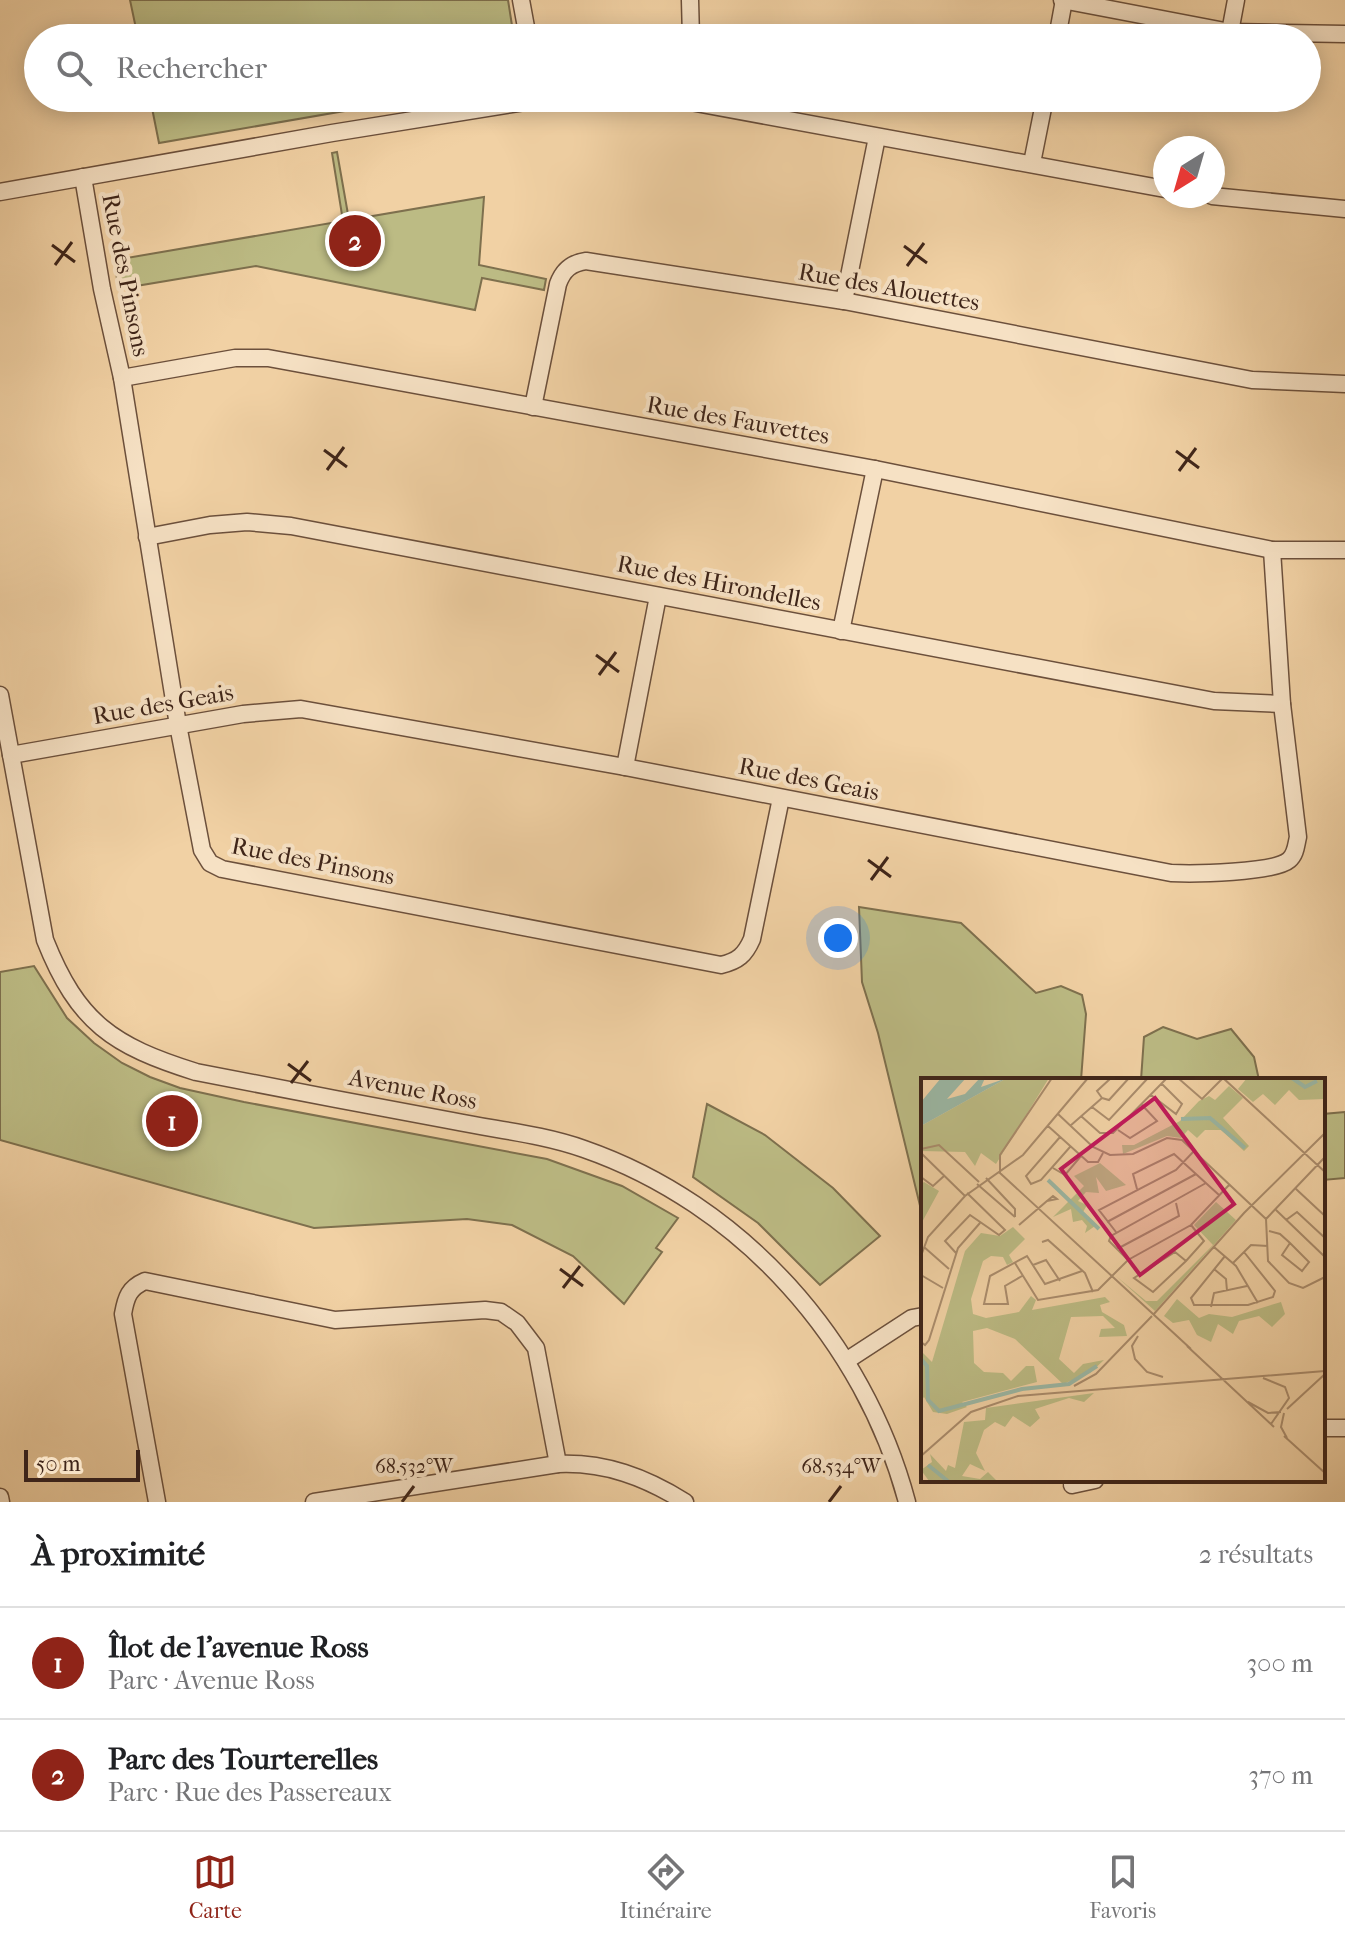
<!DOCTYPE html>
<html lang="fr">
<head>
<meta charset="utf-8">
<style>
	body { margin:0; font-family:"IM FELL French Canon",serif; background:#f2f2f2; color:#202124 }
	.compass { position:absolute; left:1153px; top:136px; width:72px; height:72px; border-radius:50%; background:#fff; box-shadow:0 4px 20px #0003; rotate:217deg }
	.scale { position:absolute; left:24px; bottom:20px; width:116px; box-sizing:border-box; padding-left:8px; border:4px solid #3f2519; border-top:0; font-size:22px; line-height:28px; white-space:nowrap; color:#3f2519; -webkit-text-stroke:6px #f6e1c4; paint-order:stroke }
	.you { position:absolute; left:838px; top:938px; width:28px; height:28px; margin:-20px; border:6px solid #fff; border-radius:50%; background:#1a73e8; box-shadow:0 0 0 12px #1a73e833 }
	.badge { display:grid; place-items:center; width:52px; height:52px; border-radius:50%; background:#8f2418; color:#fff; font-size:26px; font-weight:700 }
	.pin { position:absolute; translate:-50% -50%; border:4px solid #fff; box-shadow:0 2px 8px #0006 }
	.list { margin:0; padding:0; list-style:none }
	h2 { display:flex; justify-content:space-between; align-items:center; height:104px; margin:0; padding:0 32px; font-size:34px }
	h2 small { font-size:26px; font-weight:400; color:#757577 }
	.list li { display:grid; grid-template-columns:52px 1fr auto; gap:24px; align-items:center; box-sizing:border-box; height:112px; padding:0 32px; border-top:2px solid #e0e0e0 }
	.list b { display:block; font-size:30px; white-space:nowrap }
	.list p { margin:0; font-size:26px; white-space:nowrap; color:#757577 }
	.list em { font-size:26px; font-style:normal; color:#757577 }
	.icon { flex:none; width:44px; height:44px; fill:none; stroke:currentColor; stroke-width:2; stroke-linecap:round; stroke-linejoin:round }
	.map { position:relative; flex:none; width:1345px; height:1502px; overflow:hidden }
	.search { position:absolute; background:#fff; box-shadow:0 4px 20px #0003; left:24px; right:24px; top:24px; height:88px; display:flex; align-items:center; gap:20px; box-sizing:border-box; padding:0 28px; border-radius:44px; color:#757577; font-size:30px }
	.sheet { height:328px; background:#fff }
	nav { display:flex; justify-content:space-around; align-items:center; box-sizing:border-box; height:112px; border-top:2px solid #e0e0e0; background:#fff; font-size:22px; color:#757577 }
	nav a { display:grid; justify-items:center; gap:4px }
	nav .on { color:#8f2418 }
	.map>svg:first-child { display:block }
	.green { fill:#bcbb84; stroke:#7e704e; stroke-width:2 }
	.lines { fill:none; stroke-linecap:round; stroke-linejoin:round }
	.street-casing { stroke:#6c503c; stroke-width:19 }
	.street { stroke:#f6e1c4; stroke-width:16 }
	.ticks { fill:none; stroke:#3f2519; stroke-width:3 }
	.labels { text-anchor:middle; stroke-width:8; stroke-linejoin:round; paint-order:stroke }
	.street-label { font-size:24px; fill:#3f2519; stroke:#f6e1c4 }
	.inset-river { fill:none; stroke:#9bb7a4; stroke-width:4 }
	.inset-road { fill:none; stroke:#aa8c6c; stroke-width:2 }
	.view { fill:#c2185b; fill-opacity:0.15; stroke:#c2185b; stroke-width:4 }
	.inset-edge { fill:none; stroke:#3f2519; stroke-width:4 }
	.ticks-label { font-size:20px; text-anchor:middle; fill:#3f2519; stroke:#f6e1c4; stroke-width:8; stroke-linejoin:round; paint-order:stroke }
</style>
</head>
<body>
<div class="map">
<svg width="1345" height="1502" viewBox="0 0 1345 1502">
	<rect width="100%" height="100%" fill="#f1d1a4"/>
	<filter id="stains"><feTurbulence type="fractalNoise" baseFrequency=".0025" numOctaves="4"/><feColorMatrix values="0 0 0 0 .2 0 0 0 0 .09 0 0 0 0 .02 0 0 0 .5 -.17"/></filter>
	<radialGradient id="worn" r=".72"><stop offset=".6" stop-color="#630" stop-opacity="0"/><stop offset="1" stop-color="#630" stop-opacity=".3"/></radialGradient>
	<g class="green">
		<path d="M 130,0 L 508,0 L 514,38 L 138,38 Z"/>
		<path d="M 150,98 L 420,98 L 159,143 Z"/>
		<path d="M 337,152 L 349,220 L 484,197 L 479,265 L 546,279 L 544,290 L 482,278 L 475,310 L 256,266 L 118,289 L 115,260 L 343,221 L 332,153 Z"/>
		<path d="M 859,907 L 961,923 L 1036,993 L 1061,986 L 1082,995 L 1086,1014 L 1081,1080 L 923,1080 L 923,1218 L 878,1033 L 862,982 Z"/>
		<path d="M 34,966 L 67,1018 L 94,1043 L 122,1063 L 150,1077 L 180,1088 L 244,1102 L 547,1159 L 622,1186 L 678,1218 L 656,1248 L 662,1252 L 624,1304 L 573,1256 L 512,1225 L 467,1219 L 314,1228 L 0,1140 L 0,972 Z"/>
		<path d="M 1163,1027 L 1197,1039 L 1231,1029 L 1254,1057 L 1259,1080 L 1141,1080 L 1144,1037 Z"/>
		<path d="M 707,1104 L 765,1135 L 833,1188 L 880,1236 L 820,1285 L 758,1223 L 693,1177 Z"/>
		<path d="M 1345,1112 L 1345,1178 L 1323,1180 L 1323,1114 Z"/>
	</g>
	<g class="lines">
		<defs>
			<g id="street">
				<path d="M 521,0 L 528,38"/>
				<path d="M 690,0 L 691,38"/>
				<path d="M 1062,0 L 1230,32 L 1345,34"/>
				<path d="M 1230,32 L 1236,0"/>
				<path d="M 1057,38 L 1064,0"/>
				<path d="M 633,98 L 685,101 L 1165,189"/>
				<path d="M 1032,163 L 1045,98"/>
				<path d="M 83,177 L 102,289 L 122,378 L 178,725 L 202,850 L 210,863 L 222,869 L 721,965 C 738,961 745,955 752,939 L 781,798"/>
				<path d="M 0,192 L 332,133 L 550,98"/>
				<path d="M 1212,196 L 1345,209"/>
				<path d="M 844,301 L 877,137"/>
				<path d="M 122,378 L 235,358 L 268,358 L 875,469 L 1272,550 L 1345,550"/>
				<path d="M 533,407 L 558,284 C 563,270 571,263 586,261 L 844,301 L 1252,380 L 1345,384"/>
				<path d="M 147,537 L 210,525 L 247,522 L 291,526 L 1214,701 L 1282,704"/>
				<path d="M 841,631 L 875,469"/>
				<path d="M 0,695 L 45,940 C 78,1023 113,1046 196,1072 C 282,1089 367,1105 453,1121 C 496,1130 542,1134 584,1149 C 742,1204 864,1341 907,1502"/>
				<path d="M 11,755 L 243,714 L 301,709 L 625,767 L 1171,873 C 1193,874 1274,873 1289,860 C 1296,854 1296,845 1298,837 L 1282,704 L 1272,550"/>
				<path d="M 625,767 L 658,596"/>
				<path d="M 846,1361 L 912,1318 L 923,1316"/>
				<path d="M 1323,1428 L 1345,1428"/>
				<path d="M 1072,1485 L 1095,1480"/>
				<path d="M 0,1497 L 1,1502"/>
				<path d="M 157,1502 L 123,1314 C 126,1297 129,1288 145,1281 L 335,1320 L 485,1310 L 501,1312 L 517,1323 L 536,1348 L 558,1464"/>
				<path d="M 314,1502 L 558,1464 C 605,1462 645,1477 685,1502"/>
			</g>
		</defs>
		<use href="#street" class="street-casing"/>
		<use href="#street" class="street"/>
	</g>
	<path class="ticks" d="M 52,245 L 75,262M 904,246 L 927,263M 55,265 L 72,242M 907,266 L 924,243M 324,450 L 347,467M 1176,451 L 1199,468M 327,470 L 344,447M 1179,471 L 1196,448M 596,655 L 619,672M 599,675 L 616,652M 868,860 L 891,877M 871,880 L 888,857M 288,1064 L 311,1081M 291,1083 L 308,1061M 560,1269 L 583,1286M 563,1288 L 580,1266M 402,1502 L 414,1486M 829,1502 L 841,1486"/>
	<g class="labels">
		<g class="street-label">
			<text transform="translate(126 275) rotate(79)" y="8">Rue des Pinsons</text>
			<text transform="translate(889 287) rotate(10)" y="8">Rue des Alouettes</text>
			<text transform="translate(738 420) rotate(10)" y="8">Rue des Fauvettes</text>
			<text transform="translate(719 583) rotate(11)" y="8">Rue des Hirondelles</text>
			<text transform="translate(163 704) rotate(-10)" y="8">Rue des Geais</text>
			<text transform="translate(809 779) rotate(11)" y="8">Rue des Geais</text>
			<text transform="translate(313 861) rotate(11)" y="8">Rue des Pinsons</text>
			<text transform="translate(413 1089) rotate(11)" y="8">Avenue Ross</text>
		</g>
	</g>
	<g transform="translate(921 1078)">
		<rect width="404" height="404" fill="#f1d1a4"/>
		<path d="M 86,0 L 128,0 L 75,86 L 60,75 L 54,88 L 44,74 L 0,73 L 0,48 ZM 326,0 L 404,0 L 404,21 L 378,22 L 368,12 L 354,27 L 342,16 L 332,24 L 317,11 ZM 308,8 L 322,20 L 302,40 L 328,68 L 323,73 L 300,52 L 284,52 L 276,60 L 267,52 L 260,60 L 246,58 L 202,76 L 201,67 L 213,67 L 259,43 L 278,23 L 288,18 L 294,22 ZM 179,85 L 205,107 L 185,113 L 175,99 L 178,115 L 165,114 L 157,123 L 166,127 L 162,134 L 174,148 L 164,155 L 166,148 L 161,142 L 152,144 L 150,131 L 132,139 L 163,108 L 153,98 ZM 3,104 L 18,113 L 0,146 L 0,106 ZM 295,124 L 315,142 L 234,233 L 195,198 L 225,223 L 236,223 L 292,167 L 273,147 ZM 92,149 L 104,161 L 88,177 L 92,184 L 86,187 L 82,179 L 70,178 L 62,183 L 50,221 L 52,236 L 65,240 L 98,234 L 110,218 L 115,222 L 111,232 L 184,219 L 189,224 L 179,227 L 181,234 L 203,247 L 206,258 L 178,259 L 180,251 L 194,250 L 182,238 L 150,239 L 138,281 L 153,295 L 162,286 L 183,282 L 169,295 L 142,306 L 94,261 L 66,250 L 52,253 L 53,285 L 63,294 L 82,295 L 90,303 L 105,288 L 113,288 L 116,304 L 41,324 L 46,329 L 26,336 L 12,334 L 3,319 L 0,323 L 0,273 L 11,284 L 44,173 L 60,155 L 79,158 ZM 256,221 L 278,240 L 288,236 L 311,239 L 360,224 L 364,236 L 351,249 L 338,238 L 318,243 L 312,256 L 297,246 L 290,264 L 276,257 L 268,242 L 252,245 L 243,238 ZM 173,315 L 163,324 L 148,320 L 114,331 L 119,340 L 109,349 L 92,338 L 84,349 L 74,344 L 63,352 L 55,375 L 64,393 L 49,386 L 41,398 L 59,401 L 67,394 L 77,404 L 8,403 L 0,392 L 11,384 L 9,376 L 25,393 L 27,387 L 34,390 L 43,344 L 64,342 L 65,330 Z" fill="#bcbb84"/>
		<path d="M 20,0 L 45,0 L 26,21 L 44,16 L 59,0 L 64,0 L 60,9 L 86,0 L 0,48 L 0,24 Z" fill="#9bb7a4"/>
		<path class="inset-river" d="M 371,0 L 384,9 L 396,3M 260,41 L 289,40 L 324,70M 127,102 L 178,151M 0,281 L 6,288 L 7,322 L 18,333 L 101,311 L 148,306 L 176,288M 7,387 L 28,404"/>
		<path class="inset-road" d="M 131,0 L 79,77 L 79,95 L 270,271M 257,0 L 281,21 L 302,0 L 404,94M 230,17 L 255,36 L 261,26 L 241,6M 181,20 L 188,22 L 208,0M 181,20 L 176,13 L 190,0M 171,29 L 188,42 L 227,0M 137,36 L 172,69 L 189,77 L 212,76 L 246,60 L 261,62 L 345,141 L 347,183 L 368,205 L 382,210 L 404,199M 160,38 L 179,55 L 192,55 L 246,0M 127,48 L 167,84 L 177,84 L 182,75M 149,48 L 181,20M 197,52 L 209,60 L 236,43 L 221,27M 139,59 L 105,98 L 110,106 L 120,102 L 149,69M 0,71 L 18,67 L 58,104M 0,75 L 44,118M 132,90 L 144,97 L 160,78M 0,99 L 12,108 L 23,98M 65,100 L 94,131 L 94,139M 56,106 L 94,139M 216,111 L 212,96 L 253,76 L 298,117M 375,111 L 404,138M 355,132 L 404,179M 345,141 L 404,79M 365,142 L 376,134 L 404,160M 186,144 L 275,96M 98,147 L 126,123 L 136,121 L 132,118 L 126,123M 348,153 L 359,156 L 369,165 L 388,184 L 381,193 L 361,177 L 369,165M 195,154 L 178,132 L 255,92 L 273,73M 121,164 L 127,162 L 164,195 L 172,214M 3,169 L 28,191M 293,169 L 315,188 L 337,225M 196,171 L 258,138 L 255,125M 35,175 L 24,163 L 49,137 L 78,157 L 84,152 L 46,115M 0,178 L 7,159 L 44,118 L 102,77 L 167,0M 304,178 L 270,220 L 273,227 L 327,227 L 352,219 L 354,213 L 323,174M 207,182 L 188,163 L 190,158 L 285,105M 265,183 L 254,174 L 213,200 L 232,214 L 265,183 L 283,163 L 270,147M 94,185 L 117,222 L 177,212 L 207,182 L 270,147 L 309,106M 312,185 L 330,167 L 347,168M 112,187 L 125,182 L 139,203M 293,191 L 305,201 L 306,213M 0,197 L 22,210M 101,198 L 84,208 L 87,226 L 63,226 L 69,198 L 106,178 L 124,206 L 161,193M 290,229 L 293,215 L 326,208M 232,237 L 323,135 L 404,55M 217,258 L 211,268 L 214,281 L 226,294 L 242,299M 0,264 L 4,267 L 8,262 L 37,170 L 59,145M 266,268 L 353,349M 342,300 L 364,309 L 368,320 L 350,346M 153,308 L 175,296 L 231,238M 327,324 L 347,335 L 360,334M 366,331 L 404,296M 363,335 L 360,349 L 366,360M 363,358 L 404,395M 0,378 L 50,334 L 97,318 L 404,293"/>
		<path class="view" d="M 234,20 L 313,126 L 219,197 L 140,91 Z"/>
		<rect width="404" height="404" class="inset-edge"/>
	</g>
	<g class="ticks-label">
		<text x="414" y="1473">68.532°W</text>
		<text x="841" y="1473">68.534°W</text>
	</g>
	<rect width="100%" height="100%" filter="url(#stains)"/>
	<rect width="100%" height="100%" fill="url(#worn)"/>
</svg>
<svg class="compass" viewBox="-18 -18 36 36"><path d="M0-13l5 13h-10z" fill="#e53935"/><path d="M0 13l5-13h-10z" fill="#757577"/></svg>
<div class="scale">50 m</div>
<div class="you"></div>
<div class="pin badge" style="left:172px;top:1121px">1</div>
<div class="pin badge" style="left:355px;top:241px">2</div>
<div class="search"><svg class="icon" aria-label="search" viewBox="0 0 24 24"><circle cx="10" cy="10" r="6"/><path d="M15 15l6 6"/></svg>Rechercher</div>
</div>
<section class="sheet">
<h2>À proximité<small>2 résultats</small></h2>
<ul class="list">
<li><span class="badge">1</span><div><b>Îlot de l'avenue Ross</b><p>Parc · Avenue Ross</p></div><em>300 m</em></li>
<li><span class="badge">2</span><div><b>Parc des Tourterelles</b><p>Parc · Rue des Passereaux</p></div><em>370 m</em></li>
</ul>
</section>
<nav>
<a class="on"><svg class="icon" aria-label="map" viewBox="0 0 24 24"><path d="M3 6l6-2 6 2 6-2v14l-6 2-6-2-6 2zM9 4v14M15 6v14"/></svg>Carte</a>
<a><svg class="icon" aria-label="directions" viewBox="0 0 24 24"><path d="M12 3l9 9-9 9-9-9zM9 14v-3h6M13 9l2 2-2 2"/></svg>Itinéraire</a>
<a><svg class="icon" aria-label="saved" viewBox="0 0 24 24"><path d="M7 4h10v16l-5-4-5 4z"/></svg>Favoris</a>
</nav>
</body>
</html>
